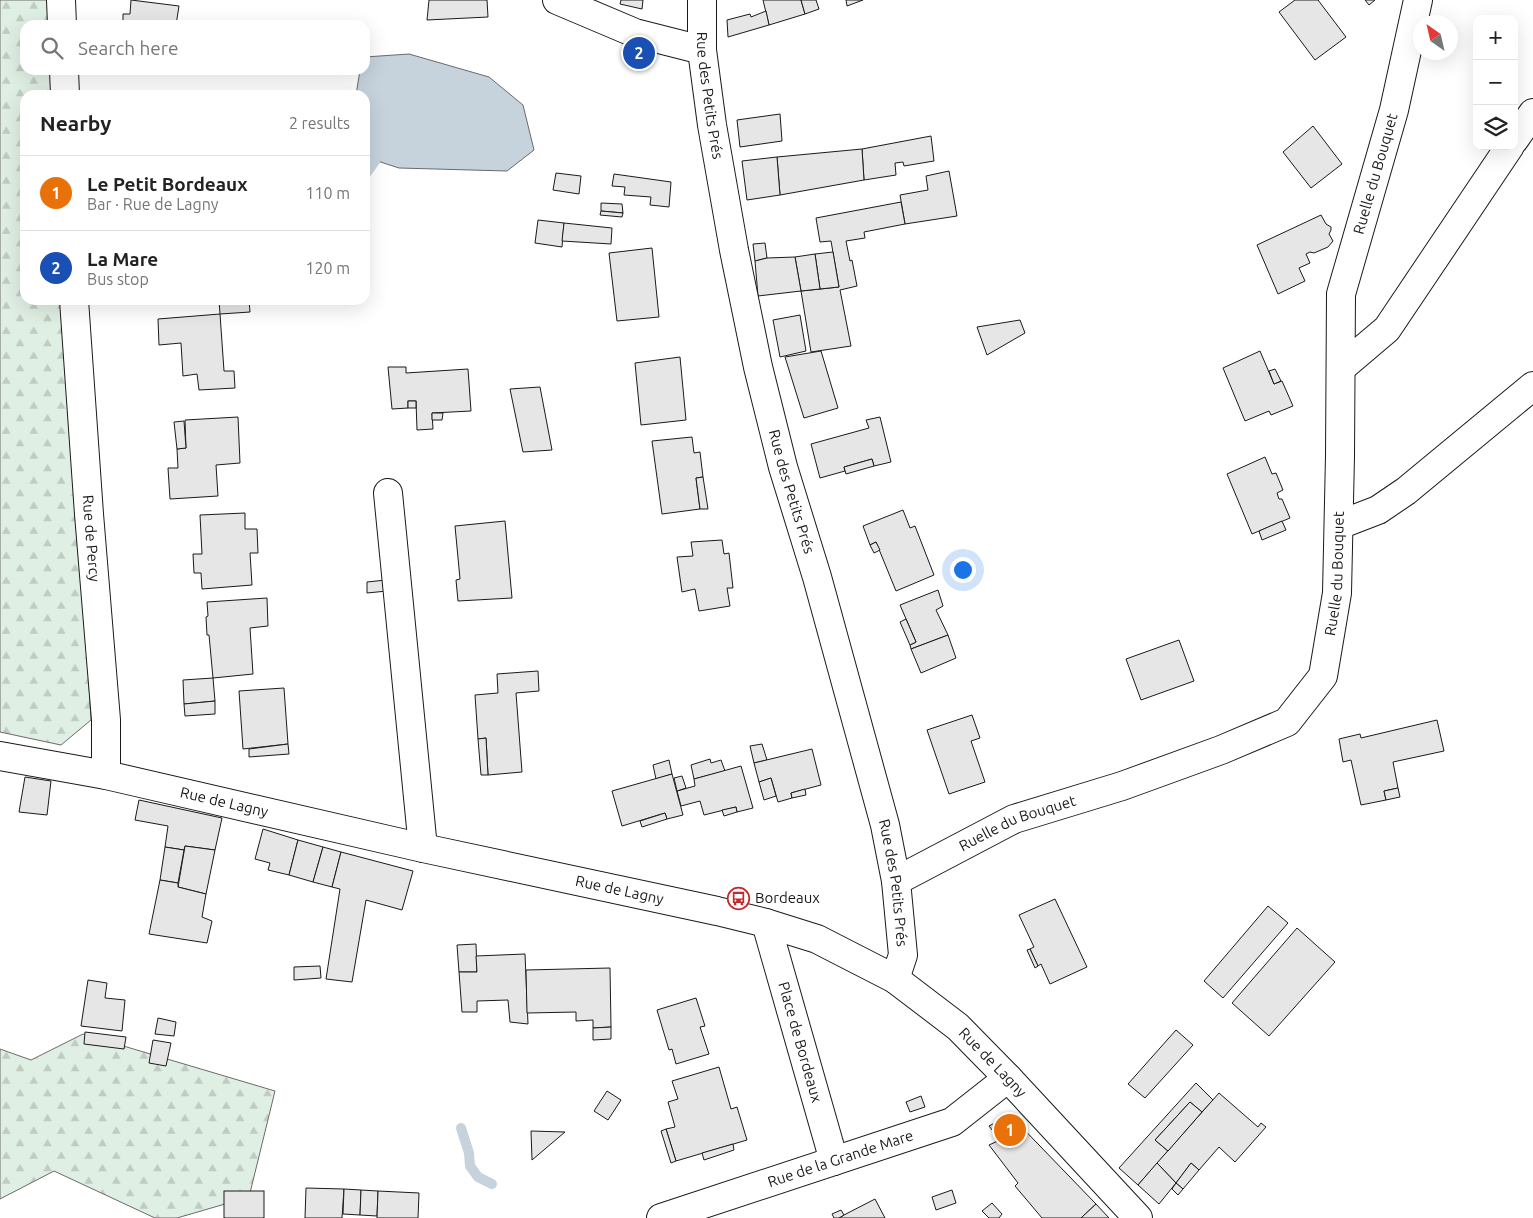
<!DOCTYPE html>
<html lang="en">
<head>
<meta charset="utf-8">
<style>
	body { margin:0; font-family:Ubuntu,sans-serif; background:#f2f2f2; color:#222 }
	.controls { position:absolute; right:15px; top:15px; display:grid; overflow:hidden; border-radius:10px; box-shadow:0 5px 20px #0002 }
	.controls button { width:45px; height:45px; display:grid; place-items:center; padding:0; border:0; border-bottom:1px solid #e0e0e0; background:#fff; color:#222; font:25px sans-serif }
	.compass { position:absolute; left:1413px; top:15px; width:45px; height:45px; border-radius:50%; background:#fff; box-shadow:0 5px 20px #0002; rotate:326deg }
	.you { position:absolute; left:962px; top:569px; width:18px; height:18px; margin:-12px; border:4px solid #fff; border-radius:50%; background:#1a73e8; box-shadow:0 0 0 8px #1a73e833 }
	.badge { display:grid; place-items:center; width:32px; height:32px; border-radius:50%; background:#7c3aed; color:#fff; font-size:16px; font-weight:700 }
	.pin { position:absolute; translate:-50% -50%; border:2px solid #fff; box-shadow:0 1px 5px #0006 }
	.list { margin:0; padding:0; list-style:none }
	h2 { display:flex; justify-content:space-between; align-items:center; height:65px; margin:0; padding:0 20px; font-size:21px }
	h2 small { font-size:16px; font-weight:400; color:#767676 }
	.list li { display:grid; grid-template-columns:32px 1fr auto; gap:15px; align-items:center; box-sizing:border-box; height:75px; padding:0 20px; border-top:1px solid #e0e0e0 }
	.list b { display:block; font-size:19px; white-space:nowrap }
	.list p { margin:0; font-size:16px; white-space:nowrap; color:#767676 }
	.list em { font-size:16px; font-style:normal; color:#767676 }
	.icon { flex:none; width:28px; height:28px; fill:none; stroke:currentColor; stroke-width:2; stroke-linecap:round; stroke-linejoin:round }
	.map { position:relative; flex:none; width:1533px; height:1218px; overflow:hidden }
	.search { position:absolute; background:#fff; box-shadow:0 5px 20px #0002; left:20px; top:20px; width:350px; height:55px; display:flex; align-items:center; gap:12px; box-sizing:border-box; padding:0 18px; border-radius:15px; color:#767676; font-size:19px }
	.panel { position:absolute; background:#fff; box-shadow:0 5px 20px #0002; left:20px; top:90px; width:350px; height:215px; border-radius:15px }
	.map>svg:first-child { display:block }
	.forest { fill:url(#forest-firs); stroke:#6a6a6a }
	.water { fill:#c6d2dc; stroke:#6a6a6a }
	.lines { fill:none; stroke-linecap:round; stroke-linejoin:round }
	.stream { stroke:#c6d2dc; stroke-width:10 }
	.building { fill:#e6e6e6; stroke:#1a1a1a }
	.minor-casing { stroke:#1a1a1a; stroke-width:30 }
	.major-casing { stroke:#1a1a1a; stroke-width:30 }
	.minor { stroke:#fff; stroke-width:28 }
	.major { stroke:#fff; stroke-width:28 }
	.labels { text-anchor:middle; stroke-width:4; stroke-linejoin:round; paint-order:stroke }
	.street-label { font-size:15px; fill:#1a1a1a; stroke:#fff }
	.poi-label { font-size:15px; fill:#1a1a1a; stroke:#fff; text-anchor:start }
</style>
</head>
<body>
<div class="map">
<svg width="1533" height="1218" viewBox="0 0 1533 1218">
	<defs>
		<pattern id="forest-firs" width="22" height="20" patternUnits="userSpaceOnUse" patternTransform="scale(1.25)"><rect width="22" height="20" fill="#e0efe3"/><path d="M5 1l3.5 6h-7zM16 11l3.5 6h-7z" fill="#c0ccc2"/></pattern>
	</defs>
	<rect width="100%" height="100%" fill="#fff"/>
	<g class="forest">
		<path d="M 0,0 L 49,0 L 50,25 L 25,25 L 25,70 L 53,70 L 54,95 L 25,95 L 25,300 L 62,300 L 80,523 L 91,720 L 61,745 L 0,732 Z"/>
		<path d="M 83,1034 L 275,1091 L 249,1197 L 177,1218 L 155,1218 L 54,1171 L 0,1199 L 0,1049 L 31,1060 Z"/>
	</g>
	<path class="water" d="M 409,54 L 489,77 L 523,105 L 534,150 L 507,171 L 399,168 L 365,157 L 365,95 L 356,95 L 360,70 L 365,70 L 365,57 Z"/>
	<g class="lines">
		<g class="stream">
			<path d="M 365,175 L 375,161 L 374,148"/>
			<path d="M 461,1128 L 469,1153 L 470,1166 L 478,1177 L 492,1184"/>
		</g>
	</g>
	<g class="building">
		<path d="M 131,0 L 179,6 L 176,25 L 123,25 L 123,14 L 130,14 Z"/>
		<path d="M 429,0 L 487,0 L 488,17 L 427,20 Z"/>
		<path d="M 621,0 L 643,0 L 642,9 L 620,4 Z"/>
		<path d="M 763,0 L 801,0 L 805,14 L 769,25 Z"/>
		<path d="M 801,0 L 816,0 L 819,9 L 805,14 Z"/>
		<path d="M 846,0 L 863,0 L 847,6 Z"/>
		<path d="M 1295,0 L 1318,0 L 1346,37 L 1315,60 L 1279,12 Z"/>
		<path d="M 1365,0 L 1375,0 L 1369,5 Z"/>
		<path d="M 766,11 L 769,25 L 728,37 L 727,20 L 750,14 L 751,17 Z"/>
		<path d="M 780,114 L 782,141 L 740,147 L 737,120 Z"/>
		<path d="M 1313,126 L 1342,164 L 1311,188 L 1283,152 Z"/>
		<path d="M 931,136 L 934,161 L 904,166 L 903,162 L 895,163 L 896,175 L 864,180 L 862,149 Z"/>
		<path d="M 862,149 L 864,180 L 780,195 L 777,157 Z"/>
		<path d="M 777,157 L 780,195 L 747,200 L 742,161 Z"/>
		<path d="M 949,171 L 957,216 L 905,224 L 900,195 L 928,190 L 926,176 Z"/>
		<path d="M 556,173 L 581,176 L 579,194 L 553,190 Z"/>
		<path d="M 614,174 L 671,182 L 669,207 L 650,205 L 651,197 L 624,195 L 625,187 L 612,186 Z"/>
		<path d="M 901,202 L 905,224 L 864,232 L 865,238 L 846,241 L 850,261 L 852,260 L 857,286 L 840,290 L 851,346 L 811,352 L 801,291 L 839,287 L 831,241 L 820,242 L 816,218 Z"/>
		<path d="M 601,203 L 622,204 L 623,213 L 601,211 Z"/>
		<path d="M 601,211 L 623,213 L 622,217 L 600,215 Z"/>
		<path d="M 1321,215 L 1326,224 L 1331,227 L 1331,230 L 1329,234 L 1333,241 L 1328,247 L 1314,253 L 1310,252 L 1306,254 L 1310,263 L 1299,268 L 1305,281 L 1278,294 L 1257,245 Z"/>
		<path d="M 538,220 L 564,223 L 562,247 L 535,243 Z"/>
		<path d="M 564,223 L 612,228 L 611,244 L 562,241 Z"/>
		<path d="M 765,243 L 767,258 L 755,261 L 753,244 Z"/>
		<path d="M 652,248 L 659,317 L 617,321 L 609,253 Z"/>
		<path d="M 833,252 L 839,287 L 820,289 L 815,254 Z"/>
		<path d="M 815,254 L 820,289 L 801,291 L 795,257 Z"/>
		<path d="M 795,257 L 801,291 L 758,296 L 755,261 L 767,258 Z"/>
		<path d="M 219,300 L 249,300 L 250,312 L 220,314 Z"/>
		<path d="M 220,314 L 224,371 L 234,371 L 235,388 L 199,390 L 197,374 L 183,376 L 181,343 L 159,345 L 158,319 Z"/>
		<path d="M 800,315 L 806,351 L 780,357 L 773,320 Z"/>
		<path d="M 1020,320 L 1025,333 L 987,355 L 977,327 Z"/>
		<path d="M 821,351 L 838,408 L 804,418 L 785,357 Z"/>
		<path d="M 1260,351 L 1274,384 L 1282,381 L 1293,406 L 1271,415 L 1269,411 L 1245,421 L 1223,368 Z"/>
		<path d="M 680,357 L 686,420 L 641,425 L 635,363 Z"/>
		<path d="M 388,367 L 406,367 L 406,373 L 468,369 L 471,411 L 432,413 L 433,429 L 417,430 L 416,401 L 408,401 L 408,408 L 392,409 Z"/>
		<path d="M 1275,369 L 1281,381 L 1274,384 L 1269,371 Z"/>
		<path d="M 540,387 L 552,450 L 523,452 L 510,389 Z"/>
		<rect x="408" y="401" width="8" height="7"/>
		<path d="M 432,413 L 443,413 L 442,420 L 432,420 Z"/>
		<path d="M 238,417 L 240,463 L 216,465 L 218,496 L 170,499 L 168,468 L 178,468 L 177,449 L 186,448 L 185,420 Z"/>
		<path d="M 880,417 L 891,462 L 874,466 L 872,459 L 844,467 L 845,471 L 820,478 L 811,444 L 869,428 L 866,420 Z"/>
		<path d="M 184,421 L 186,448 L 177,449 L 174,422 Z"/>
		<path d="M 692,437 L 694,453 L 700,452 L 703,477 L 696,478 L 700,509 L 662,514 L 652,441 Z"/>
		<path d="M 1265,457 L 1272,474 L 1276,473 L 1283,490 L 1277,493 L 1279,499 L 1282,499 L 1290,518 L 1252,534 L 1227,474 Z"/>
		<path d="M 872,459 L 874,466 L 846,474 L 844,467 Z"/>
		<path d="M 703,477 L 708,509 L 700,509 L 696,478 Z"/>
		<path d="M 903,510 L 910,528 L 915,526 L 934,575 L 896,591 L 876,542 L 870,545 L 863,526 Z"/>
		<path d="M 245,513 L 245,529 L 257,529 L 258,553 L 250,553 L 252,585 L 202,589 L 201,573 L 194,573 L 193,554 L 202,554 L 200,515 Z"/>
		<path d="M 505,521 L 512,598 L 458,601 L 456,580 L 460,579 L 455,526 Z"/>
		<path d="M 1282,521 L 1286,530 L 1262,540 L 1259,531 Z"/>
		<path d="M 722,540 L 724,554 L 729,553 L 733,588 L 727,588 L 730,606 L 699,611 L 695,589 L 682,592 L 677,557 L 693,556 L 691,542 Z"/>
		<path d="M 876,542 L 880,550 L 874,553 L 870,545 Z"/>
		<path d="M 386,580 L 387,591 L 367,593 L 367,582 Z"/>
		<path d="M 938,590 L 943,606 L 936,610 L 948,635 L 911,649 L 910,645 L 916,642 L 900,605 Z"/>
		<path d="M 267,598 L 268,626 L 250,628 L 253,674 L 213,678 L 209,635 L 207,635 L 206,617 L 208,616 L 207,602 Z"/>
		<path d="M 906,619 L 916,642 L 910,645 L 900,622 Z"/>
		<path d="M 948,635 L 956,658 L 921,673 L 911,649 Z"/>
		<path d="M 1179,640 L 1194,681 L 1141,700 L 1126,659 Z"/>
		<path d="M 538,671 L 539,691 L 516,693 L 522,772 L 488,775 L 486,738 L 478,739 L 475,695 L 498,693 L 497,674 Z"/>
		<path d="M 213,678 L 215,701 L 184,704 L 183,680 Z"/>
		<path d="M 284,688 L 288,744 L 243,749 L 239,691 Z"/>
		<path d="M 215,701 L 215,714 L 185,716 L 184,704 Z"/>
		<path d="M 972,715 L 980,738 L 971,741 L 985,782 L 949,794 L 927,730 Z"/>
		<path d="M 1437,720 L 1444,751 L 1393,762 L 1398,788 L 1384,791 L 1386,800 L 1361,805 L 1351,760 L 1343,762 L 1339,739 L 1360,734 L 1361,738 Z"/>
		<path d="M 486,738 L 488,775 L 481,775 L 478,739 Z"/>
		<path d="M 288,744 L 289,754 L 249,757 L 249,749 Z"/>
		<path d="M 762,744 L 767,760 L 754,763 L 750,746 Z"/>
		<path d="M 812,749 L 821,785 L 791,793 L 792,798 L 778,802 L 771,778 L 759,782 L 754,763 Z"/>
		<path d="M 710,759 L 711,763 L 721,760 L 725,771 L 694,779 L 691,765 Z"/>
		<path d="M 669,760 L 672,774 L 656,779 L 653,765 Z"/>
		<path d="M 741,766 L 753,808 L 737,812 L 736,807 L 704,815 L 700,801 L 681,806 L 677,791 L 695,786 L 694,779 Z"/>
		<path d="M 672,774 L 683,815 L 667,819 L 665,813 L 622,826 L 612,791 Z"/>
		<path d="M 682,776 L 686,788 L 677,791 L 674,778 Z"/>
		<path d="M 25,777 L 51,781 L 47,815 L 19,812 Z"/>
		<path d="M 771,778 L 776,796 L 764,800 L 759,782 Z"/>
		<path d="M 1398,788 L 1400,797 L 1386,800 L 1384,791 Z"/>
		<path d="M 805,789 L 806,795 L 792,798 L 791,793 Z"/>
		<path d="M 139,800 L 222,818 L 215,850 L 185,846 L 184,850 L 165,847 L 168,826 L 135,820 Z"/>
		<path d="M 736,807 L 737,812 L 724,816 L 722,810 Z"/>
		<path d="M 665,813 L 667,819 L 642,827 L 640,821 Z"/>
		<path d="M 263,829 L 298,840 L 289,875 L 268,870 L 270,863 L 255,859 Z"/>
		<path d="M 298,840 L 323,847 L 313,882 L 289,875 Z"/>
		<path d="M 185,846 L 215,850 L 206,894 L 178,887 Z"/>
		<path d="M 165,847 L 184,850 L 178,883 L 160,880 Z"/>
		<path d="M 323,847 L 341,852 L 332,887 L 313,882 Z"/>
		<path d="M 341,852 L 413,871 L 402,910 L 366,900 L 352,982 L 326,979 L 340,889 L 332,887 Z"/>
		<path d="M 160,880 L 178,883 L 178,887 L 206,894 L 202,917 L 212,921 L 207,943 L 149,934 Z"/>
		<path d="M 1055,899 L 1087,967 L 1050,984 L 1041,964 L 1038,966 L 1030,949 L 1034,947 L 1019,915 Z"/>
		<path d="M 1268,906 L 1288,923 L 1223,998 L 1204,981 Z"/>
		<path d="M 1297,928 L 1335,962 L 1269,1036 L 1232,1003 Z"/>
		<path d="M 476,944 L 477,972 L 459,972 L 457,945 Z"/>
		<path d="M 1030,949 L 1038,966 L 1035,968 L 1027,950 Z"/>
		<path d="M 525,954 L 528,1024 L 510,1022 L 508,1000 L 477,1001 L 477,1012 L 462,1012 L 459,972 L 477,972 L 476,956 Z"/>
		<path d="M 320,966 L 321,978 L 294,980 L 294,967 Z"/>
		<path d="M 610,968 L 611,1027 L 593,1028 L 593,1020 L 576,1021 L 576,1012 L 527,1013 L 526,970 Z"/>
		<path d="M 88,980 L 107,983 L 105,998 L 125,1000 L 122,1031 L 81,1026 Z"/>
		<path d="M 696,998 L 705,1026 L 700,1027 L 709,1054 L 676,1064 L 672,1049 L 669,1050 L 657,1010 Z"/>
		<path d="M 158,1018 L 176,1022 L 174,1036 L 155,1034 Z"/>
		<path d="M 611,1027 L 611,1039 L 593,1040 L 593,1028 Z"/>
		<path d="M 1176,1030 L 1193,1045 L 1145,1098 L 1128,1084 Z"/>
		<path d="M 85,1032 L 126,1037 L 124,1049 L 84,1044 Z"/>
		<path d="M 153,1040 L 171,1043 L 166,1066 L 149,1063 Z"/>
		<path d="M 719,1067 L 731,1109 L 737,1107 L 747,1140 L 676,1161 L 666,1129 L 675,1127 L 668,1102 L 678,1099 L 672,1081 Z"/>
		<path d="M 1196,1083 L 1213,1100 L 1202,1112 L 1190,1102 L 1155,1140 L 1168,1151 L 1138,1185 L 1119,1168 Z"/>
		<path d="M 607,1091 L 621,1100 L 608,1120 L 594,1111 Z"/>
		<path d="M 1219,1093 L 1258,1127 L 1261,1123 L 1266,1127 L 1235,1162 L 1219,1147 L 1199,1170 L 1191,1163 L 1176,1183 L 1157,1163 Z"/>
		<path d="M 921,1096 L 925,1107 L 910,1112 L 906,1102 Z"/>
		<path d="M 1190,1102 L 1202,1112 L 1168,1151 L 1155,1140 Z"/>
		<path d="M 1010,1115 L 1096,1204 L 1081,1218 L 1042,1218 L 1015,1186 L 1018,1183 L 989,1145 L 1000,1140 L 989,1126 Z"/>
		<path d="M 666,1129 L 676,1161 L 671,1163 L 661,1131 Z"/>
		<path d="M 531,1131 L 565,1132 L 532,1160 Z"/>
		<path d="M 733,1144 L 734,1150 L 704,1160 L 702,1153 Z"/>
		<path d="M 1157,1163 L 1176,1183 L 1159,1204 L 1138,1185 Z"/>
		<path d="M 1191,1163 L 1199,1170 L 1183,1189 L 1176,1183 Z"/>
		<path d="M 1176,1183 L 1183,1189 L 1178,1195 L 1172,1189 Z"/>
		<path d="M 306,1188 L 344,1189 L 342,1218 L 305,1218 Z"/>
		<path d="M 344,1189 L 361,1190 L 360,1215 L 343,1214 Z"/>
		<path d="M 361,1190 L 378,1191 L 377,1216 L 360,1215 Z"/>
		<path d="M 952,1190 L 956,1203 L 936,1210 L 932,1197 Z"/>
		<rect x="224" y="1191" width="40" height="27"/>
		<path d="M 378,1191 L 419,1193 L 418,1218 L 377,1218 Z"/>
		<path d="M 875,1199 L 885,1218 L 839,1218 L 844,1215 Z"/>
		<path d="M 992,1203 L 1002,1214 L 999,1218 L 989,1218 L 982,1211 Z"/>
		<path d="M 1096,1204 L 1109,1218 L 1081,1218 Z"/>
		<path d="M 841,1210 L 844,1215 L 839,1218 L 834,1218 L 832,1214 Z"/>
	</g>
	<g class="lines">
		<defs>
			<g id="minor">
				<path d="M 61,0 L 62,25"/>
				<path d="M 557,0 L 635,33 L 702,50"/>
				<path id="s1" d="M 702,0 L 702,50 L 712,125 L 734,250 L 758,367 L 783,467 L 817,577 L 885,825 L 896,881 L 903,955 L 895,979"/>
				<path d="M 64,70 L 65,95"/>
				<path d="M 1514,140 L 1533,113"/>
				<path id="s2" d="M 74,300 L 89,514 L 106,720 L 106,775"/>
				<path d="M 1341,368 L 1387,329 L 1510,146"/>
				<path d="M 388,493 L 423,848"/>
				<path d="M 1339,525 L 1378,510 L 1406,491 L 1533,386"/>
				<path id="s3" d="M 896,881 L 1014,819 L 1122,786 L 1221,750 L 1287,722 L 1323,676 L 1337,593 L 1340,456 L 1341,294 L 1394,110 L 1418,0"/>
				<path id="s4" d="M 766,923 L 834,1161"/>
				<path id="s5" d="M 661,1218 L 952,1122 L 1008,1078"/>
			</g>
			<g id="major">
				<path id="s6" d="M 0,756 L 106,775 L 423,848 L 717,911 L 766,923 L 817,939 L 895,979 L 958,1027 L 1008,1078 L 1138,1218"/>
			</g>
		</defs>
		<use href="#minor" class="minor-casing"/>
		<use href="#major" class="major-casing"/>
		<use href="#minor" class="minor"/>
		<use href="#major" class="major"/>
	</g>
	<defs>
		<symbol id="bus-ring" viewBox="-11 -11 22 22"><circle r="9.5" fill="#fff" stroke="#c62828" stroke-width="1.5"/><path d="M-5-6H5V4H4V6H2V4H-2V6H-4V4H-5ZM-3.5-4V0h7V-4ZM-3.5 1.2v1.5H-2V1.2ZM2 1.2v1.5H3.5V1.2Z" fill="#c62828"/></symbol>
	</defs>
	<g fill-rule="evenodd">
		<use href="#bus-ring" x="726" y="886" width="25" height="25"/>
	</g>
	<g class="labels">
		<g class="street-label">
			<text dy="5" stroke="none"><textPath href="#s1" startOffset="96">Rue des Petits Prés</textPath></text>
			<text dy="5" stroke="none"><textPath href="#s3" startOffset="990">Ruelle du Bouquet</textPath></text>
			<text dy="5" stroke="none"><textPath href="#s1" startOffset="501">Rue des Petits Prés</textPath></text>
			<text dy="5" stroke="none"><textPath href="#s2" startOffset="239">Rue de Percy</textPath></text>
			<text dy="5" stroke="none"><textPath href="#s3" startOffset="585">Ruelle du Bouquet</textPath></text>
			<text dy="5" stroke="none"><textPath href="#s6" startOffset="229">Rue de Lagny</textPath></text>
			<text dy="5" stroke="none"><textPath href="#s3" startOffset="135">Ruelle du Bouquet</textPath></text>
			<text dy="5" stroke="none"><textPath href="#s1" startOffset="906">Rue des Petits Prés</textPath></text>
			<text dy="5" stroke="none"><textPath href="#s6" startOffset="634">Rue de Lagny</textPath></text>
			<text dy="5" stroke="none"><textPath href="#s4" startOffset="124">Place de Bordeaux</textPath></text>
			<text dy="5" stroke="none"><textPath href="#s6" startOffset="1054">Rue de Lagny</textPath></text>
			<text dy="5" stroke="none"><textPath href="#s5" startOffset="189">Rue de la Grande Mare</textPath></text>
		</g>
		<g class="poi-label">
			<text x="755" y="903">Bordeaux</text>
		</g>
	</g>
</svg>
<div class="controls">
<button>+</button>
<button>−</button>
<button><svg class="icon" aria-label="layers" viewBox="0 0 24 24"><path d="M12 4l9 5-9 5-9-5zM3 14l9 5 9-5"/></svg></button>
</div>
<svg class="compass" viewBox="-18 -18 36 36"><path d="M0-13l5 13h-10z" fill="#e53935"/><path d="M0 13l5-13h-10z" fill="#767676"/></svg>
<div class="you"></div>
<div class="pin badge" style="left:1010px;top:1130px;background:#e8710a">1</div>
<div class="pin badge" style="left:639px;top:53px;background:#1a4fb4">2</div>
<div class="search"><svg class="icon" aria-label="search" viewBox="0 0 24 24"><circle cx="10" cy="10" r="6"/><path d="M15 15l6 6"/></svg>Search here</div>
<section class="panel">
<h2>Nearby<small>2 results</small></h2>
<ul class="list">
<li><span class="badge" style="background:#e8710a">1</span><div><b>Le Petit Bordeaux</b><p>Bar · Rue de Lagny</p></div><em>110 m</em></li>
<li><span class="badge" style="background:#1a4fb4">2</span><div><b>La Mare</b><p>Bus stop</p></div><em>120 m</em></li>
</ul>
</section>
</div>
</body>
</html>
